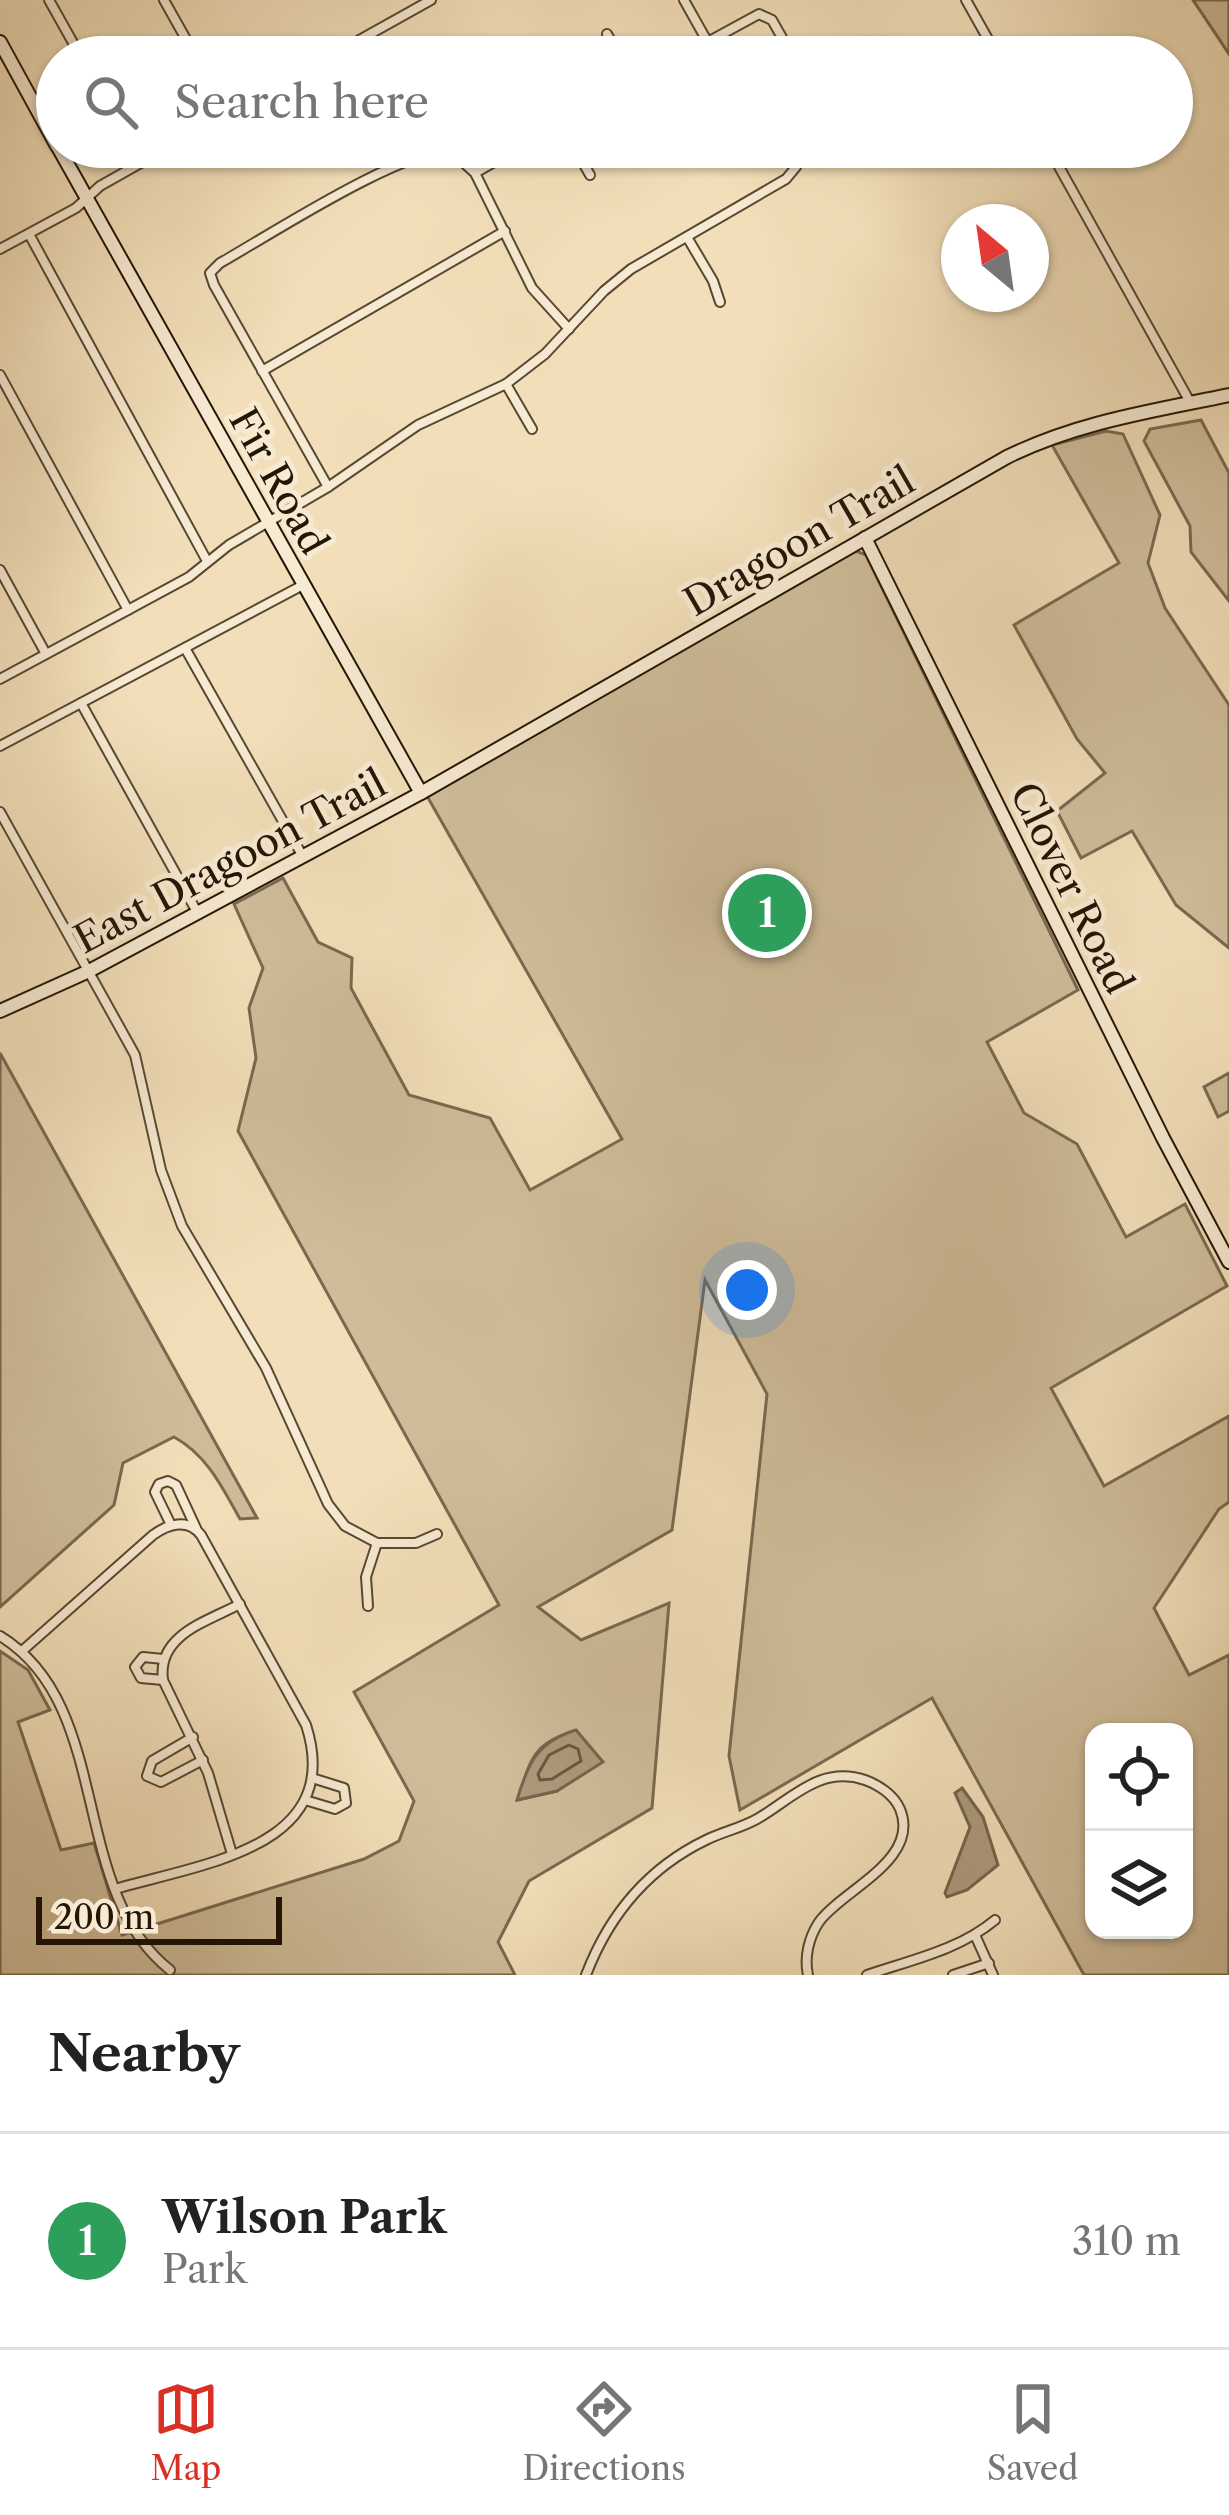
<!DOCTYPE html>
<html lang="en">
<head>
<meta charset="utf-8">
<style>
	body { margin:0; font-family:"Libre Caslon Text",serif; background:#f2f2f2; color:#222 }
	.controls { position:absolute; right:36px; bottom:36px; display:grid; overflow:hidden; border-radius:24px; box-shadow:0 3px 9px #0004 }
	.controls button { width:108px; height:108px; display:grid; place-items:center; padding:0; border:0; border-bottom:3px solid #e0e0e0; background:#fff; color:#222; font:60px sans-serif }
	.compass { position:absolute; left:941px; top:204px; width:108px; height:108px; border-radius:50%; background:#fff; box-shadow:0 3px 9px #0004; rotate:331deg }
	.scale { position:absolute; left:36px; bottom:30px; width:246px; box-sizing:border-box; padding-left:12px; border:6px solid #241505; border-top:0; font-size:33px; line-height:42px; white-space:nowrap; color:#241505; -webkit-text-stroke:9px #f7ead2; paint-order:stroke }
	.you { position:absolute; left:747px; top:1290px; width:42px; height:42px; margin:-30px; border:9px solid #fff; border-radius:50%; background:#1a73e8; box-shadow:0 0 0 18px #1a73e833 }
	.badge { display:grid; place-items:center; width:78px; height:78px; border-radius:50%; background:#d93025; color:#fff; font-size:39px; font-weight:700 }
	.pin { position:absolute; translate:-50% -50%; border:6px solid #fff; box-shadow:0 3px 12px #0006 }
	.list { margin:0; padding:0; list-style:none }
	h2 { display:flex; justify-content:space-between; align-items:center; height:156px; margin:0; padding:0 48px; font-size:51px }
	h2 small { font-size:39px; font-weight:400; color:#767676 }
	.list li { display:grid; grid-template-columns:78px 1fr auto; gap:36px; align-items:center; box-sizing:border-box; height:216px; padding:0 48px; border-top:3px solid #e0e0e0 }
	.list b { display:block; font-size:45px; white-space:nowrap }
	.list p { margin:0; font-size:39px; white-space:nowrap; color:#767676 }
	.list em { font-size:39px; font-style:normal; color:#767676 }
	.icon { flex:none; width:66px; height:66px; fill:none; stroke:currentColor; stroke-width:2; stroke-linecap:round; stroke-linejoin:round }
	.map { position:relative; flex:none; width:1229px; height:1975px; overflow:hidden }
	.search { position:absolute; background:#fff; box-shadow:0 3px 9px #0004; left:36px; right:36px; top:36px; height:132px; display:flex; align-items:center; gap:30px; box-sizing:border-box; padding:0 42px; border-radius:66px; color:#767676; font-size:45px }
	.sheet { height:372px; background:#fff }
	nav { display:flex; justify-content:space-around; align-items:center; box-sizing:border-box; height:168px; border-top:3px solid #e0e0e0; background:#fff; font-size:33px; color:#767676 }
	nav a { display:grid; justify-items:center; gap:6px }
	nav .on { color:#d93025 }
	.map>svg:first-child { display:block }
	.green { fill:#cfbd9a; stroke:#7a6950; stroke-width:3; fill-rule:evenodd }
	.water { fill:#ac9a7c; stroke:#76654c; stroke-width:3 }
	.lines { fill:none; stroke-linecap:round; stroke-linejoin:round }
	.shore { stroke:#685840; stroke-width:3 }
	.street-casing { stroke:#584832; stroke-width:12 }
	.secondary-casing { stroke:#241505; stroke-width:16 }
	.street { stroke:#f7ead2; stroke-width:8 }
	.secondary { stroke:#f7ead2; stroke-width:12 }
	.labels { text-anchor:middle; stroke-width:10; stroke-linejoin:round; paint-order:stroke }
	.street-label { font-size:39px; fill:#241505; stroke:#f7ead2 }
</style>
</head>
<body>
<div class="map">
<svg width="1229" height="1975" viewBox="0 0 1229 1975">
	<rect width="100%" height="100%" fill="#f2dfb9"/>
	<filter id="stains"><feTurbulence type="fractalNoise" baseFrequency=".00167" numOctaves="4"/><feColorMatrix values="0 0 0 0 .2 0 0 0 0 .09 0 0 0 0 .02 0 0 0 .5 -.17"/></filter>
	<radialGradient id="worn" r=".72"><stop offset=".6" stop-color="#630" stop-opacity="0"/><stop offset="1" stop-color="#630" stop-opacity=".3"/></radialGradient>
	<g class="green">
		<path d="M 1193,0 L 1229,0 L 1229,54 Z"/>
		<path d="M 1201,420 L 1229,473 L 1229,601 L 1191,552 L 1190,526 L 1144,441 L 1150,429 Z"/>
		<path d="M 1106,431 L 1123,434 L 1160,515 L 1148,563 L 1165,608 L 1229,705 L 1229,948 L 1176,905 L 1132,831 L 1081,858 L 1057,811 L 1105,773 L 1077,739 L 1014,625 L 1119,563 L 1052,445 Z"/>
		<path d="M 856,551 L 866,555 L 1078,990 L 987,1042 L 1024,1113 L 1077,1144 L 1126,1237 L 1185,1204 L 1227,1286 L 1051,1388 L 1104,1486 L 1229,1416 L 1229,1502 L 1219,1509 L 1154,1608 L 1189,1675 L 1229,1655 L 1229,1975 L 1084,1975 L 932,1698 L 740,1810 L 729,1756 L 767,1394 L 705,1280 L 672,1530 L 538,1607 L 581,1640 L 669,1603 L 652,1808 L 529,1881 L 498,1942 L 515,1975 L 0,1975 L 0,1651 L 28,1670 L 50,1710 L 18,1722 L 61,1850 L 94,1843 L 122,1935 L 364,1859 L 399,1841 L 414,1801 L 354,1692 L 499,1605 L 238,1131 L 256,1058 L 249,1008 L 263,968 L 234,904 L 283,878 L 318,942 L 352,958 L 351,988 L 409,1095 L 490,1118 L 530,1190 L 622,1139 L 427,796 ZM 576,1731 L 557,1791 L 518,1800 C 530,1760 533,1742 576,1731 ZM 1094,1732 L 1184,1732 L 1184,1930 L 1094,1930 Z"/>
		<path d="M 0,1053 L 257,1518 L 240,1519 C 222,1487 207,1455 174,1437 L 123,1463 L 114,1505 L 0,1607 Z"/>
		<path d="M 1229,1073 L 1229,1111 L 1218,1117 L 1204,1087 Z"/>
	</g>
	<g class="water">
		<path d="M 576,1730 L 603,1762 L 557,1791 L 517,1800 C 528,1763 537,1742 576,1730 Z"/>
		<path d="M 962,1788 L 983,1817 L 998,1865 L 967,1890 L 947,1897 L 945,1893 L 970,1827 L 955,1793 Z"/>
	</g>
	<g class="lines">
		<path class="shore" d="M 569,1745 L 578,1749 L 581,1761 L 552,1779 L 540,1780 L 538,1774 L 549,1755 Z"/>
		<defs>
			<g id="street">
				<path d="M 49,0 L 81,57"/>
				<path d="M 164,0 L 196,57"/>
				<path d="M 684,0 L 716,57"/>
				<path d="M 966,0 L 998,57"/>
				<path d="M 607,34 L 620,57"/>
				<path d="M 329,57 L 431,0"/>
				<path d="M 680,57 L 759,14 L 772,20 L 793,57"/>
				<path d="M 131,147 L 140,163"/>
				<path d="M 247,147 L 248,149"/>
				<path d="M 574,147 L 590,175"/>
				<path d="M 1048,147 L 1190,402"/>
				<path d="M 475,173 L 520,147"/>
				<path d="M 29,234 L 207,561"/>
				<path d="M 687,237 L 713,281 L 720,302"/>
				<path d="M 0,249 L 76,208 L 100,186 L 169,147"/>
				<path d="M 262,371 L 505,231"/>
				<path d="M 0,375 L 128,610"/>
				<path d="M 506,384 L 532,429"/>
				<path d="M 328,487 L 214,285 L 210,273 L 220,263 C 265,238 409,144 452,152 L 475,173 L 532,288 L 569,329"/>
				<path d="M 0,570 L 46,654"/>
				<path d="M 185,648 L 302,855"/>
				<path d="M 0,679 L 189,577 L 229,545 L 328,487 L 418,425 L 506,384 L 545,354 L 604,291 L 631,269 L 786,179 L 796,167 L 799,147"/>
				<path d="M 81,703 L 197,912"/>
				<path d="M 0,746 L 303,585"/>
				<path d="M 0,812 L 135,1055 L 161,1170 L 182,1226 L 266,1368 L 328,1504 L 345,1526 L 377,1543 L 416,1543 L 437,1534"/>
				<path d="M 171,1525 L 155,1492 L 159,1484 L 168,1481 L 176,1485 L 196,1528"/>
				<path d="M 368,1606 L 366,1577 L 377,1543"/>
				<path d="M 0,1636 C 115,1706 67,1889 170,1970"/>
				<path d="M 22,1651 L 153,1535 C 168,1524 188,1518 201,1535 L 306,1725 C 346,1849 199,1864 115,1889"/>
				<path d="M 163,1680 L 141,1678 L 135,1667 L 143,1657 L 163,1659"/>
				<path d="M 193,1737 L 152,1761 L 147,1776 L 161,1782 L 203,1760"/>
				<path d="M 305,1800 L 335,1809 L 346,1803 L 344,1788 L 312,1778"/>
				<path d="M 232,1854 L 208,1773 L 163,1680 C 157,1635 206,1622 240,1604"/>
				<path d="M 975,1935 L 993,1975"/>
				<path d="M 586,1975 C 609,1915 648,1868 706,1840 C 722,1832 741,1828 757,1819 C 792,1799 820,1765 865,1780 C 879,1785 894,1795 900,1809 C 921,1860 842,1890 819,1922 C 809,1937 804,1957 808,1975"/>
				<path d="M 867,1975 C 911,1960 959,1950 995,1920"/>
				<path d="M 953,1975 L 989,1963"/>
			</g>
			<g id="secondary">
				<path d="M 0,42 L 57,146"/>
				<path d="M 58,147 L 421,793"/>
				<path d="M 865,538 L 1163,1138 L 1229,1262"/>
				<path d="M 0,1011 L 89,971 L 421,793 L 1007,457 C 1078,422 1152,411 1229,395"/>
			</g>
		</defs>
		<use href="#street" class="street-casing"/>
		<use href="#secondary" class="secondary-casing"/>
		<use href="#street" class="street"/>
		<use href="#secondary" class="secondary"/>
	</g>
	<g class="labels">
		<g class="street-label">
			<text transform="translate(279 481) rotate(61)" y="14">Fir Road</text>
			<text transform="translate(799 541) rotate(-30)" y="14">Dragoon Trail</text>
			<text transform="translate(230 861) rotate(-28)" y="14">East Dragoon Trail</text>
			<text transform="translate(1072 888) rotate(64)" y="14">Clover Road</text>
		</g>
	</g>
	<rect width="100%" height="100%" filter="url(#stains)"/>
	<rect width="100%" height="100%" fill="url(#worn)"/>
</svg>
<div class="controls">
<button><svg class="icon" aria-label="locate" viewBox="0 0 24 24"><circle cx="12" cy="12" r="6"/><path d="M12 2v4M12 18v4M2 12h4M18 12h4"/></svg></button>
<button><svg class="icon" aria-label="layers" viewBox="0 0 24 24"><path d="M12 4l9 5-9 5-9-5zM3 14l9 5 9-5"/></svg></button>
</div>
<svg class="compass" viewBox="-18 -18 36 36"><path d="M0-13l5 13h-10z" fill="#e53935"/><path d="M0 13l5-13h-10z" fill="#767676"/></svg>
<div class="scale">200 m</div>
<div class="you"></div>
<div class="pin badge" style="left:767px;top:913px;background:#2e9e5b">1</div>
<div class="search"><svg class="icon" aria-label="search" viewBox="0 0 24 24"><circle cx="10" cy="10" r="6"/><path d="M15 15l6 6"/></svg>Search here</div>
</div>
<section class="sheet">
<h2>Nearby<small></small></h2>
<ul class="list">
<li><span class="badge" style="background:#2e9e5b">1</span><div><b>Wilson Park</b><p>Park</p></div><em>310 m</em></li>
</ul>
</section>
<nav>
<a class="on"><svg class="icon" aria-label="map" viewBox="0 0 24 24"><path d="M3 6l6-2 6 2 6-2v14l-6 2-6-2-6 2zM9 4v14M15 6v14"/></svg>Map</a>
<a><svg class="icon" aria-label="directions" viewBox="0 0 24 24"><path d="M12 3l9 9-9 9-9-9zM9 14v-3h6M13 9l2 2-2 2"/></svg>Directions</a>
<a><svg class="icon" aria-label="saved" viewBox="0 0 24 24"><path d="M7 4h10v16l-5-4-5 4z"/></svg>Saved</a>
</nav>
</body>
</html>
